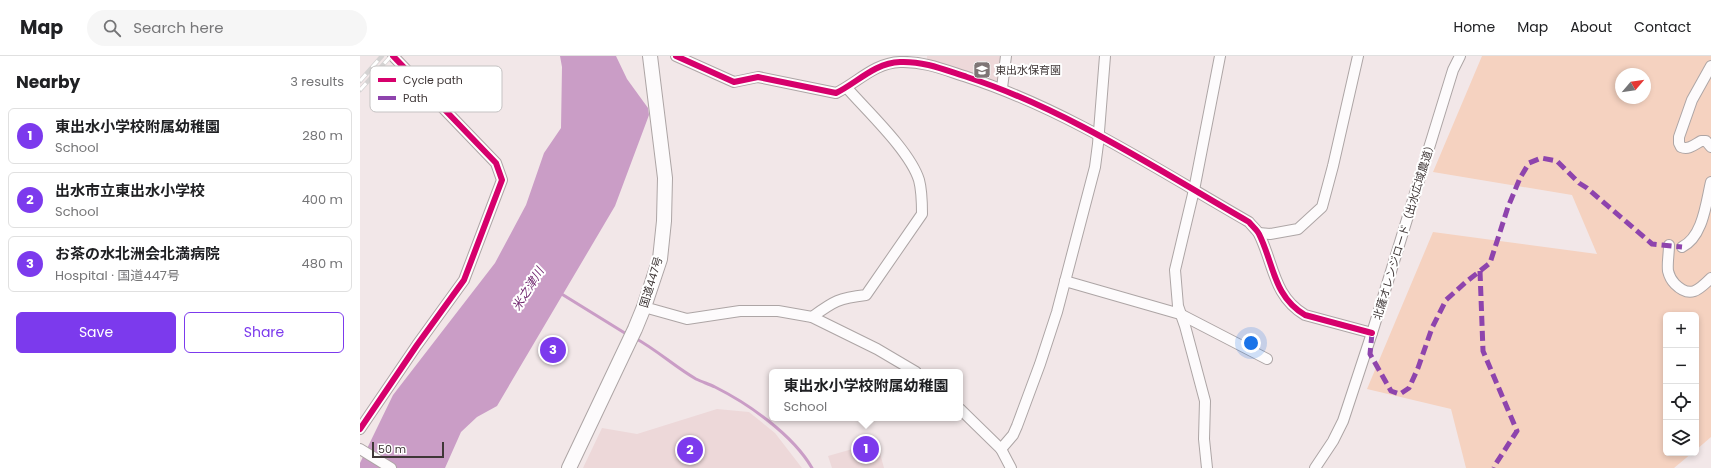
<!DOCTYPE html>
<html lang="en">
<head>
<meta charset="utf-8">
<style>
	body { margin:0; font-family:Poppins,"Noto Sans JP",sans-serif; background:#f6f6f6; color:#202124 }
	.controls { position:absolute; right:12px; bottom:12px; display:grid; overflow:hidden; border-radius:6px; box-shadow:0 2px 6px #0003 }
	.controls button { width:36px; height:36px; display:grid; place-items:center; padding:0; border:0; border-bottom:1px solid #e0e0e0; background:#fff; color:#202124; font:20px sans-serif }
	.compass { position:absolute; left:1255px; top:12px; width:36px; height:36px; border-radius:50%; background:#fff; box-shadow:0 2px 6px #0003; rotate:61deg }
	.scale { position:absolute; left:12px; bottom:10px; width:72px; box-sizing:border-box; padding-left:4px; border:2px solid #3f3737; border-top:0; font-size:11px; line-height:14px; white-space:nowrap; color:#3f3737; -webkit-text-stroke:3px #fff; paint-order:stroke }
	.you { position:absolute; left:891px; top:287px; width:14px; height:14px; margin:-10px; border:3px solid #fff; border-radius:50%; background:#1a73e8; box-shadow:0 0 0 6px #1a73e833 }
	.badge { display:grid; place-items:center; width:26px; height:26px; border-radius:50%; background:#7c3aed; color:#fff; font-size:13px; font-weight:700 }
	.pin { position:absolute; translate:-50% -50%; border:2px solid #fff; box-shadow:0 1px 4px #0006 }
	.popup { position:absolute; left:409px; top:313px; width:194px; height:52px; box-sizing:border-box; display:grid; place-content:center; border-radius:6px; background:#fff; filter:drop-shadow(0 1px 3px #0005); font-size:13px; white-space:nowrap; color:#757577 }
	.popup b { font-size:15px; color:#202124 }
	.popup::after { content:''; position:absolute; left:50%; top:100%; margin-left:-8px; border:8px solid transparent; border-top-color:#fff }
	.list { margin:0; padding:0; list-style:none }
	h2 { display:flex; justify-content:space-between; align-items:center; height:52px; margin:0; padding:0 16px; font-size:17px }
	h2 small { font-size:13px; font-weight:400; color:#757577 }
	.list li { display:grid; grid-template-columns:26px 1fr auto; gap:12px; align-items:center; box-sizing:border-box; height:56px; margin:0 8px 8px; padding:0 8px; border:1px solid #e0e0e0; border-radius:6px }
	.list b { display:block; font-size:15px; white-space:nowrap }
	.list p { margin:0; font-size:13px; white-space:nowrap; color:#757577 }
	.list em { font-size:13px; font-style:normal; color:#757577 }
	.actions { display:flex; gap:8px; padding:12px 16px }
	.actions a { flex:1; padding:9px 0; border:1px solid #7c3aed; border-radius:6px; text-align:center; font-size:14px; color:#7c3aed }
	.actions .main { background:#7c3aed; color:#fff }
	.icon { flex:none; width:22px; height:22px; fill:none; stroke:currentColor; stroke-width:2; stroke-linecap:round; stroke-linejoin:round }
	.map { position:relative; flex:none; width:1351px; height:412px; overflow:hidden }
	header { display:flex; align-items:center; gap:24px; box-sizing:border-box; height:56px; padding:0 20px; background:#fff; border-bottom:1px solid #e0e0e0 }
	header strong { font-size:19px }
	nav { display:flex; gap:22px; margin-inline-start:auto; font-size:14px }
	.search { width:280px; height:36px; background:#f6f6f6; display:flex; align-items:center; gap:10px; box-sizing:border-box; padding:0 14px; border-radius:22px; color:#757577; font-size:15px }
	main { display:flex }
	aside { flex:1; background:#fff }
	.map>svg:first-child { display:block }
	.built { fill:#edd8d9 }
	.green { fill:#f5d2c0; fill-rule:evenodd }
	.water { fill:#ca9dc6 }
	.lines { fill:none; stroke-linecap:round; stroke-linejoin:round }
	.stream { stroke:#ca9dc6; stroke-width:3 }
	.minor-casing { stroke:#ada5a5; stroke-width:12 }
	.highway-casing { stroke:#ada5a5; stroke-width:16 }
	.minor { stroke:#fdfbfc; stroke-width:10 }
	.highway { stroke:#fdfbfc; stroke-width:14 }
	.rail-casing { stroke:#d4d2d2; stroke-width:4.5 }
	.rail { stroke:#fff; stroke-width:3; stroke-dasharray:9; stroke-linecap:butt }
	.quiet { stroke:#8e44ad; stroke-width:5; stroke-dasharray:10 5; stroke-linecap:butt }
	.cycleway-casing { stroke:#fff; stroke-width:8 }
	.cycleway { stroke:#d6006c; stroke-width:6 }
	.labels { text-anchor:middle; stroke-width:4; stroke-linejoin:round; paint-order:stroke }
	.poi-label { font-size:11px; fill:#3f3737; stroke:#fff; text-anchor:start }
	.street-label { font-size:11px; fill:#3f3737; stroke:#fff }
	.water-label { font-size:12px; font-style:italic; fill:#732a71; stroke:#fff }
	.key { fill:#fff; stroke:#c5c3c3; stroke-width:1 }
	.key-label { font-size:11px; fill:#3f3737 }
</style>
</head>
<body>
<header>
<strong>Map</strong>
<div class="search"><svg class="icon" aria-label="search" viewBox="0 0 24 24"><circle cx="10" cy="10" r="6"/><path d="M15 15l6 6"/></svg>Search here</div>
<nav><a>Home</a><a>Map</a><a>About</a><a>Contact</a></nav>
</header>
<main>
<aside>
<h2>Nearby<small>3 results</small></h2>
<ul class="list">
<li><span class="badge">1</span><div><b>東出水小学校附属幼稚園</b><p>School</p></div><em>280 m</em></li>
<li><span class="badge">2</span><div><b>出水市立東出水小学校</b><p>School</p></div><em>400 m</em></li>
<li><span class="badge">3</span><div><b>お茶の水北洲会北満病院</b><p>Hospital · 国道447号</p></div><em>480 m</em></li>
</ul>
<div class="actions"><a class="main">Save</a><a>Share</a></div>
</aside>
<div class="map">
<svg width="1351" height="412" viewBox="0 0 1351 412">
	<rect width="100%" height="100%" fill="#f2e7e8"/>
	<g class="built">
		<path d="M 567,0 L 643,0 L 640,26 L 567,3 Z"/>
		<path d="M 357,353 L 389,356 L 415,377 L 442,412 L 223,412 L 242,372 L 277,378 Z"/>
		<path d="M 517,386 L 524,412 L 472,412 L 468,400 Z"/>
	</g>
	<path class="green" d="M 1122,0 L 1351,0 L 1351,381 L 1336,394 L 1336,259 L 1306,259 L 1306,397 L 1332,397 L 1314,412 L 1106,412 L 1091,353 L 1007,333 L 1073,176 L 1237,198 L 1212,139 L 1073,116 ZM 1261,18 L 1285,18 L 1285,42 L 1261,42 Z"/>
	<path class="water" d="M 200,0 L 256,0 L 267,23 L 288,52 L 289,59 L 255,150 L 137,350 L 117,361 L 101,376 L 85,412 L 0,412 L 0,407 L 33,339 L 135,207 L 166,149 L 184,97 L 201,72 L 202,11 Z"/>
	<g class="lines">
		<g class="stream">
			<path d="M 200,237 L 268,279"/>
			<path d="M 275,282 C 297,294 315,311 336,323 C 342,326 349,328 355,331 C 389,348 433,379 452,412"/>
		</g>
		<defs>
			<g id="minor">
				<path d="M 316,0 L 374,26 L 398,21 L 476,37 C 497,27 514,7 540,6 C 564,5 585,14 607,21 C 708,54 798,114 889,166 C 892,170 897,174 899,178 C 914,208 913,240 945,259 L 1012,277"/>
				<path d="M 1351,10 L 1332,44 L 1319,81 L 1319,87 L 1321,91 C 1329,94 1334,89 1341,85 L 1346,85 L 1351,91"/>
				<path d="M 642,32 L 646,0"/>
				<path d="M 899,177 L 910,178 L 938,173 L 962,151 L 973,110 L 998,0"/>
				<path d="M 1309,189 C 1309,198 1307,207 1308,215 C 1309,219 1312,225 1315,228 C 1330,243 1339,234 1351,222"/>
				<path d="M 1322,191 C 1343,181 1346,147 1351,126"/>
				<path d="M 705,225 L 820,258 L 907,303"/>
				<path d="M 284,251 L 327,263 L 380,255 L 418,255 L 452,261 L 517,293 L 556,316"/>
				<path d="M 452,261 C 474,245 479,242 506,239 L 562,158 C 562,147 562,135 559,124 C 550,95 507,55 487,32"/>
				<path d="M 600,353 L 641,393 L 651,412"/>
				<path d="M 0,373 L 57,289 L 104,224 L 142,124 L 136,107 L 33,0"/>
				<path d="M 0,393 L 31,412"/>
				<path d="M 641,393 L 653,379 L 657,370 L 680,308 L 697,256 L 735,111 L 738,88 L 745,0"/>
				<path d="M 847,412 L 844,383 L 845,345 L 825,270 L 818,250 L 815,214 L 834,134 L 860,0"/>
				<path d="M 955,412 L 973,385 L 983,365 L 1012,277 L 1093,14 L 1100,0"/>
			</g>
			<path id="highway" d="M 209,412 L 275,273 L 284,251 L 300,203 L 304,165 L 305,122 L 290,0"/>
		</defs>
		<use href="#minor" class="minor-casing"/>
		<use href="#highway" class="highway-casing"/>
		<use href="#minor" class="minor"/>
		<use href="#highway" class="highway"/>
		<defs>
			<g id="rail">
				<path d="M 0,25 L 22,0"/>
				<path d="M 0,34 L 31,0"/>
			</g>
		</defs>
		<use href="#rail" class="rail-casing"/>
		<use href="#rail" class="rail"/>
		<g class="quiet">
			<path d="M 1120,215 L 1123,295 L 1157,375 L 1135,409 L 1134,412"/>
			<path d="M 1012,277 L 1010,298 L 1031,335 L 1040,338 L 1049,332 L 1058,312 L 1072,272 L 1086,244 L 1106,226 L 1130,207 L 1148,151 L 1160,122 L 1169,107 L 1181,102 L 1197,105 L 1219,127 L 1227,132 L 1292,188 L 1322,191"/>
		</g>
		<defs>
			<g id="cycleway">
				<path d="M 316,0 L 374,26 L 398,21 L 476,37 C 497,27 514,7 540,6 C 564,5 585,14 607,21 C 708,54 798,114 889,166 C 892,170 897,174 899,178 C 914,208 913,240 945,259 L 1012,277"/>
				<path d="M 0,373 L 57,289 L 104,224 L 142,124 L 136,107 L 33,0"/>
			</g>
		</defs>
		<use href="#cycleway" class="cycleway-casing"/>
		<use href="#cycleway" class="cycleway"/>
	</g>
	<defs>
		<symbol id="school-square" viewBox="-11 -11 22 22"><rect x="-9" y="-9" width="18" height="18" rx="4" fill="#7e7575" stroke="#fff"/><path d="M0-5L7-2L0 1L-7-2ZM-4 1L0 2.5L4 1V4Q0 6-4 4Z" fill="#fff"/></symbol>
	</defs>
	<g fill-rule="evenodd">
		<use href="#school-square" x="612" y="4" width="20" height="20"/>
	</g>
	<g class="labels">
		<g class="poi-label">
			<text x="635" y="18">東出水保育園</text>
		</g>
		<g class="street-label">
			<text transform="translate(1044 174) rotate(-73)" y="4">北薩オレンジロード（出水広域農道）</text>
			<text transform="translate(291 226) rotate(-73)" y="4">国道447号</text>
		</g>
		<g class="water-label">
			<text transform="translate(168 233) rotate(-58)" y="4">米之津川</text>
		</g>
	</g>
	<rect x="10" y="10" width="132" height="46" rx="6" class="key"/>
	<rect x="18" y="22" width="18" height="4" fill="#d6006c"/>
	<rect x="18" y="40" width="18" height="4" fill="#8e44ad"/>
	<g class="key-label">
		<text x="43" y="28">Cycle path</text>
		<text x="43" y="46">Path</text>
	</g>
</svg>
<div class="controls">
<button>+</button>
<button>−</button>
<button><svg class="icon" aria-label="locate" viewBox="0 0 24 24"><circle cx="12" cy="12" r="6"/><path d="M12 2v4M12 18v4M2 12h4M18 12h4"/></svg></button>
<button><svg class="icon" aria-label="layers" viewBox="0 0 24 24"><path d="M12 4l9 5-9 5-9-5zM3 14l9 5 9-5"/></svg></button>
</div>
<svg class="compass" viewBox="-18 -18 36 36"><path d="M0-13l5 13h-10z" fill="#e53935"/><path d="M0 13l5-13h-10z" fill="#757577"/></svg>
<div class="scale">50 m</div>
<div class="you"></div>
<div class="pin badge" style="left:506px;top:393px">1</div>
<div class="popup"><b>東出水小学校附属幼稚園</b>School</div>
<div class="pin badge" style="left:330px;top:394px">2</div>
<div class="pin badge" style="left:193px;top:294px">3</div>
</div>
</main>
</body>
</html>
